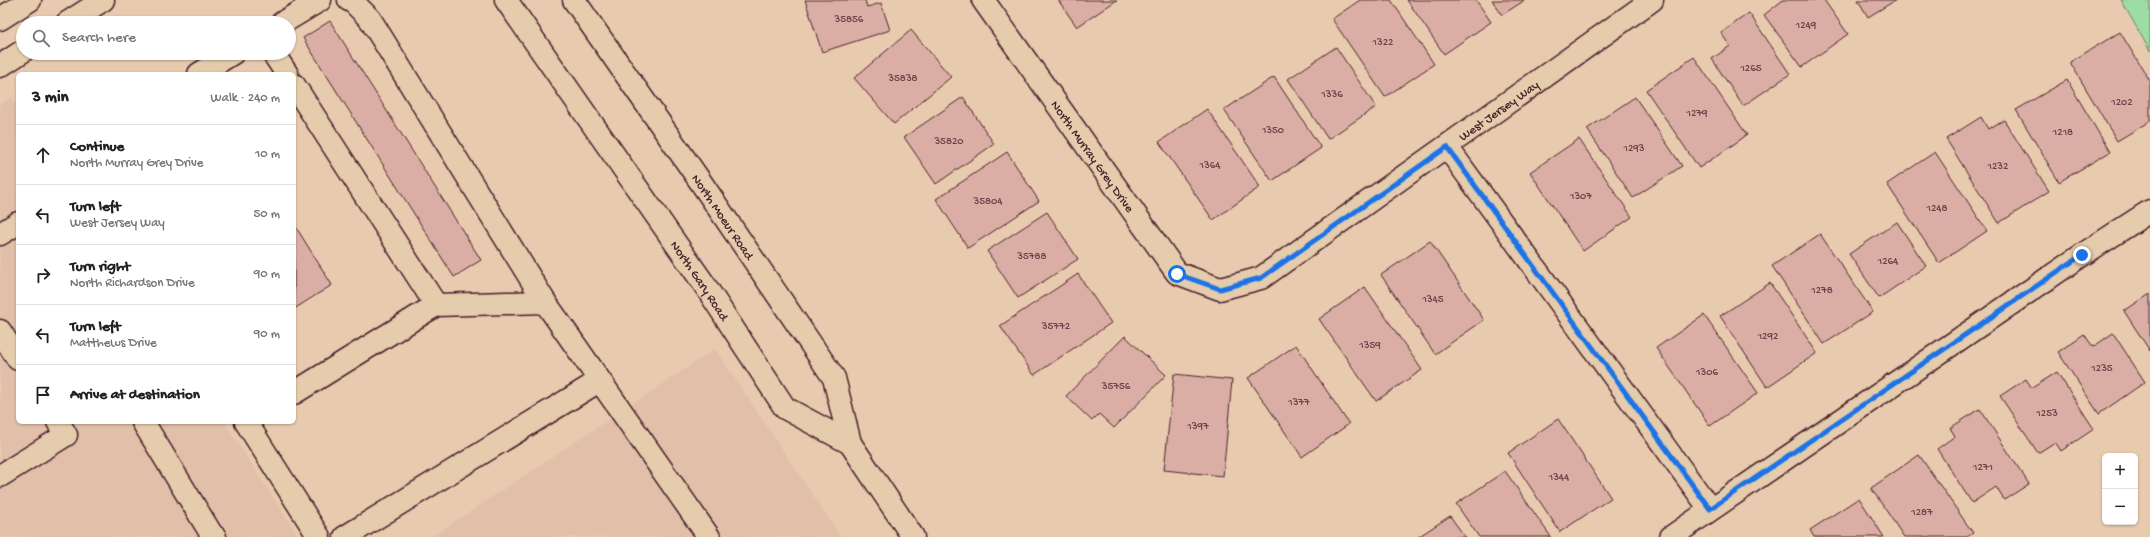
<!DOCTYPE html>
<html lang="en">
<head>
<meta charset="utf-8">
<style>
	body { margin:0; font-family:"Gochi Hand",sans-serif; background:#f6f6f6; color:#202124 }
	.controls { position:absolute; right:12px; bottom:12px; display:grid; overflow:hidden; border-radius:6px; box-shadow:0 1px 3px #0004 }
	.controls button { width:36px; height:36px; display:grid; place-items:center; padding:0; border:0; border-bottom:1px solid #e0e0e0; background:#fff; color:#202124; font:20px sans-serif }
	.stop { position:absolute; width:12px; height:12px; margin:-9px; border:3px solid #1a73e8; border-radius:50%; background:#fff }
	.stop.end { background:#1a73e8; border-color:#fff; box-shadow:0 1px 4px #0008 }
	.list { margin:0; padding:0; list-style:none }
	h2 { display:flex; justify-content:space-between; align-items:center; height:52px; margin:0; padding:0 16px; font-size:17px }
	h2 small { font-size:13px; font-weight:400; color:#757577 }
	.list li { display:grid; grid-template-columns:26px 1fr auto; gap:12px; align-items:center; box-sizing:border-box; height:60px; padding:0 16px; border-top:1px solid #e0e0e0 }
	.list b { display:block; font-size:15px; white-space:nowrap }
	.list p { margin:0; font-size:13px; white-space:nowrap; color:#757577 }
	.list em { font-size:13px; font-style:normal; color:#757577 }
	.icon { flex:none; width:22px; height:22px; fill:none; stroke:currentColor; stroke-width:2; stroke-linecap:round; stroke-linejoin:round }
	.map { position:relative; flex:none; width:2150px; height:537px; overflow:hidden }
	.search { position:absolute; background:#fff; box-shadow:0 1px 3px #0004; left:16px; top:16px; width:280px; height:44px; display:flex; align-items:center; gap:10px; box-sizing:border-box; padding:0 14px; border-radius:22px; color:#757577; font-size:15px }
	.panel { position:absolute; background:#fff; box-shadow:0 1px 3px #0004; left:16px; top:72px; width:280px; height:352px; border-radius:6px }
	.map>svg:first-child { display:block }
	.built { fill:#e1bfa9 }
	.green { fill:#9ddca4; stroke:#747e68 }
	.building { fill:#dbaea5; stroke:#4a1f2b }
	.lines { fill:none; stroke-linecap:round; stroke-linejoin:round }
	.minor-casing { stroke:#4a1f2b; stroke-width:25 }
	.major-casing { stroke:#4a1f2b; stroke-width:25 }
	.minor { stroke:#e4ccac; stroke-width:22 }
	.major { stroke:#e4ccac; stroke-width:22 }
	.route { stroke:#1a73e8; stroke-width:5 }
	.labels { text-anchor:middle; stroke-width:3; stroke-linejoin:round; paint-order:stroke }
	.number-label { font-size:11px; fill:#6e434a }
	.street-label { font-size:13px; fill:#4a1f2b; stroke:#e4ccac }
</style>
</head>
<body>
<div class="map">
<svg width="2150" height="537" viewBox="0 0 2150 537">
	<rect width="100%" height="100%" fill="#e8cbaf"/>
	<filter id="ink" filterUnits="userSpaceOnUse"><feTurbulence type="fractalNoise" baseFrequency=".025" numOctaves="2"/><feDisplacementMap in="SourceGraphic" scale="8" xChannelSelector="R" yChannelSelector="G"/><feConvolveMatrix kernelMatrix="1 2 1 2 8 2 1 2 1" color-interpolation-filters="sRGB"/></filter>
	<g filter="url(#ink)">
		<g class="built">
			<path d="M 12,97 L 18,107 L 18,422 L 224,422 L 299,537 L 0,537 L 0,104 Z"/>
			<path d="M 715,349 L 841,537 L 432,537 Z"/>
		</g>
		<path class="green" d="M 2121,0 L 2150,0 L 2150,51 Z"/>
		<g class="building">
			<path d="M 805,0 L 865,0 L 867,7 L 881,3 L 890,30 L 822,52 Z"/>
			<path d="M 1058,0 L 1117,0 L 1077,27 Z"/>
			<path d="M 1360,0 L 1391,0 L 1434,64 L 1385,97 L 1332,19 Z"/>
			<path d="M 1407,0 L 1476,0 L 1491,22 L 1444,54 Z"/>
			<path d="M 1492,0 L 1525,0 L 1502,15 Z"/>
			<path d="M 1783,0 L 1824,0 L 1848,34 L 1802,67 L 1764,15 Z"/>
			<path d="M 1858,0 L 1896,0 L 1868,17 Z"/>
			<path d="M 1749,13 L 1790,74 L 1743,106 L 1712,59 L 1730,46 L 1721,33 Z"/>
			<path d="M 330,21 L 481,260 L 454,277 L 303,38 Z"/>
			<path d="M 911,30 L 951,77 L 894,124 L 854,78 Z"/>
			<path d="M 2120,32 L 2150,81 L 2150,121 L 2117,141 L 2070,62 Z"/>
			<path d="M 1336,47 L 1376,107 L 1328,139 L 1288,79 Z"/>
			<path d="M 1694,57 L 1747,135 L 1699,168 L 1646,90 Z"/>
			<path d="M 1274,77 L 1321,148 L 1272,181 L 1224,110 Z"/>
			<path d="M 2067,80 L 2110,152 L 2059,182 L 2016,110 Z"/>
			<path d="M 963,97 L 994,144 L 936,184 L 904,137 Z"/>
			<path d="M 1635,97 L 1682,166 L 1633,198 L 1587,129 Z"/>
			<path d="M 1207,109 L 1260,187 L 1213,220 L 1159,142 Z"/>
			<path d="M 1981,117 L 1988,129 L 2004,120 L 2049,191 L 1999,223 L 1946,139 Z"/>
			<path d="M 1579,139 L 1632,217 L 1583,251 L 1530,172 Z"/>
			<path d="M 1007,152 L 1039,201 L 968,248 L 936,199 Z"/>
			<path d="M 1935,152 L 1987,231 L 1939,263 L 1887,184 Z"/>
			<path d="M 1047,212 L 1078,259 L 1018,298 L 987,251 Z"/>
			<path d="M 1897,222 L 1926,266 L 1879,298 L 1849,254 Z"/>
			<path d="M 294,224 L 332,285 L 294,309 Z"/>
			<path d="M 1820,234 L 1873,312 L 1824,344 L 1772,266 Z"/>
			<path d="M 1430,241 L 1484,320 L 1435,354 L 1381,275 Z"/>
			<path d="M 1078,274 L 1111,323 L 1034,375 L 1000,326 Z"/>
			<path d="M 1770,283 L 1817,353 L 1767,387 L 1720,316 Z"/>
			<path d="M 1365,287 L 1422,370 L 1376,401 L 1319,319 Z"/>
			<path d="M 2150,294 L 2150,351 L 2124,311 Z"/>
			<path d="M 1704,315 L 1758,393 L 1710,426 L 1656,348 Z"/>
			<path d="M 2113,333 L 2145,382 L 2099,414 L 2058,352 L 2084,334 L 2093,347 Z"/>
			<path d="M 1125,336 L 1166,375 L 1114,428 L 1099,414 L 1092,421 L 1066,396 Z"/>
			<path d="M 1296,345 L 1349,424 L 1302,457 L 1248,378 Z"/>
			<path d="M 2057,372 L 2094,429 L 2061,451 L 2055,442 L 2038,453 L 2000,396 L 2026,379 L 2032,388 Z"/>
			<path d="M 1174,374 L 1232,380 L 1223,476 L 1164,470 Z"/>
			<path d="M 1980,409 L 2029,484 L 2004,500 L 1996,487 L 1972,503 L 1937,449 L 1955,436 L 1950,428 Z"/>
			<path d="M 1558,419 L 1611,498 L 1560,532 L 1508,453 Z"/>
			<path d="M 1919,455 L 1973,533 L 1967,537 L 1904,537 L 1871,488 Z"/>
			<path d="M 1505,471 L 1551,537 L 1479,537 L 1456,504 Z"/>
			<path d="M 1859,498 L 1884,537 L 1814,537 L 1810,530 Z"/>
			<path d="M 1450,516 L 1465,537 L 1418,537 Z"/>
		</g>
		<g class="lines">
			<defs>
				<g id="minor">
					<path d="M 349,0 L 353,2 L 370,19 L 545,302"/>
					<path id="s1" d="M 983,0 L 1177,273 L 1220,289 L 1261,278 L 1652,0"/>
					<path d="M 0,19 L 30,0"/>
					<path d="M 67,23 L 103,0"/>
					<path d="M 282,23 L 320,0"/>
					<path d="M 273,53 L 287,74"/>
					<path d="M 0,66 L 23,51"/>
					<path d="M 199,74 L 233,53"/>
					<path d="M 294,85 L 436,305 L 545,302 L 709,537"/>
					<path d="M 1447,147 L 1710,509"/>
					<path d="M 0,234 L 18,223"/>
					<path d="M 0,331 L 18,359"/>
					<path d="M 294,393 L 436,305"/>
					<path d="M 143,422 L 212,535 L 215,537"/>
					<path d="M 246,422 L 319,537"/>
					<path d="M 0,476 L 66,435 L 58,422"/>
					<path d="M 345,537 L 599,381"/>
					<path d="M 1671,537 L 2082,255 L 2150,211"/>
				</g>
				<g id="major">
					<path id="s2" d="M 506,0 L 704,284 L 785,408 L 850,443 L 913,537"/>
					<path id="s3" d="M 574,0 L 700,181 L 834,378 L 850,443"/>
				</g>
			</defs>
			<use href="#minor" class="minor-casing"/>
			<use href="#major" class="major-casing"/>
			<use href="#minor" class="minor"/>
			<use href="#major" class="major"/>
		</g>
	</g>
	<g class="lines" filter="url(#ink)">
		<path class="route" d="M 1177,274 L 1220,289 L 1261,278 L 1447,147 L 1710,509 L 2082,255"/>
	</g>
	<g class="labels">
		<g class="number-label">
			<text x="849" y="22">35856</text>
			<text x="1806" y="28">1249</text>
			<text x="1383" y="45">1322</text>
			<text x="1751" y="71">1265</text>
			<text x="903" y="81">35838</text>
			<text x="1332" y="97">1336</text>
			<text x="2122" y="105">1202</text>
			<text x="1697" y="116">1279</text>
			<text x="1273" y="133">1350</text>
			<text x="2063" y="135">1218</text>
			<text x="949" y="144">35820</text>
			<text x="1634" y="151">1293</text>
			<text x="1210" y="168">1364</text>
			<text x="1998" y="169">1232</text>
			<text x="1581" y="199">1307</text>
			<text x="988" y="204">35804</text>
			<text x="1937" y="211">1248</text>
			<text x="1032" y="259">35788</text>
			<text x="1888" y="264">1264</text>
			<text x="1822" y="293">1278</text>
			<text x="1433" y="302">1345</text>
			<text x="1056" y="329">35772</text>
			<text x="1768" y="339">1292</text>
			<text x="1370" y="348">1359</text>
			<text x="2102" y="371">1235</text>
			<text x="1707" y="375">1306</text>
			<text x="1116" y="389">35756</text>
			<text x="1299" y="405">1377</text>
			<text x="2047" y="416">1253</text>
			<text x="1198" y="429">1397</text>
			<text x="1983" y="470">1271</text>
			<text x="1559" y="480">1344</text>
			<text x="1922" y="515">1287</text>
		</g>
		<g class="street-label">
			<text dy="5" stroke="none"><textPath href="#s1" startOffset="714">West Jersey Way</textPath></text>
			<text dy="5" stroke="none"><textPath href="#s1" startOffset="191">North Murray Grey Drive</textPath></text>
			<text dy="5" stroke="none"><textPath href="#s3" startOffset="263">North Moeur Road</textPath></text>
			<text dy="5" stroke="none"><textPath href="#s2" startOffset="341">North Gary Road</textPath></text>
		</g>
	</g>
</svg>
<div class="controls">
<button>+</button>
<button>−</button>
</div>
<div class="stop" style="left:1177px;top:274px"></div>
<div class="stop end" style="left:2082px;top:255px"></div>
<div class="search"><svg class="icon" aria-label="search" viewBox="0 0 24 24"><circle cx="10" cy="10" r="6"/><path d="M15 15l6 6"/></svg>Search here</div>
<section class="panel">
<h2>3 min<small>Walk · 240 m</small></h2>
<ul class="list">
<li><svg class="icon" aria-label="ahead" viewBox="0 0 24 24"><path d="M12 20V5M6 11l6-6 6 6"/></svg><div><b>Continue</b><p>North Murray Grey Drive</p></div><em>10 m</em></li>
<li><svg class="icon" aria-label="left" viewBox="0 0 24 24"><path d="M17 20v-9H6M10 6l-5 5 5 5"/></svg><div><b>Turn left</b><p>West Jersey Way</p></div><em>50 m</em></li>
<li><svg class="icon" aria-label="right" viewBox="0 0 24 24"><path d="M7 20v-9h11M14 6l5 5-5 5"/></svg><div><b>Turn right</b><p>North Richardson Drive</p></div><em>90 m</em></li>
<li><svg class="icon" aria-label="left" viewBox="0 0 24 24"><path d="M17 20v-9H6M10 6l-5 5 5 5"/></svg><div><b>Turn left</b><p>Matthews Drive</p></div><em>90 m</em></li>
<li><svg class="icon" aria-label="arrive" viewBox="0 0 24 24"><path d="M6 21V4h12l-3 4 3 4H6"/></svg><div><b>Arrive at destination</b></div></li>
</ul>
</section>
</div>
</body>
</html>
